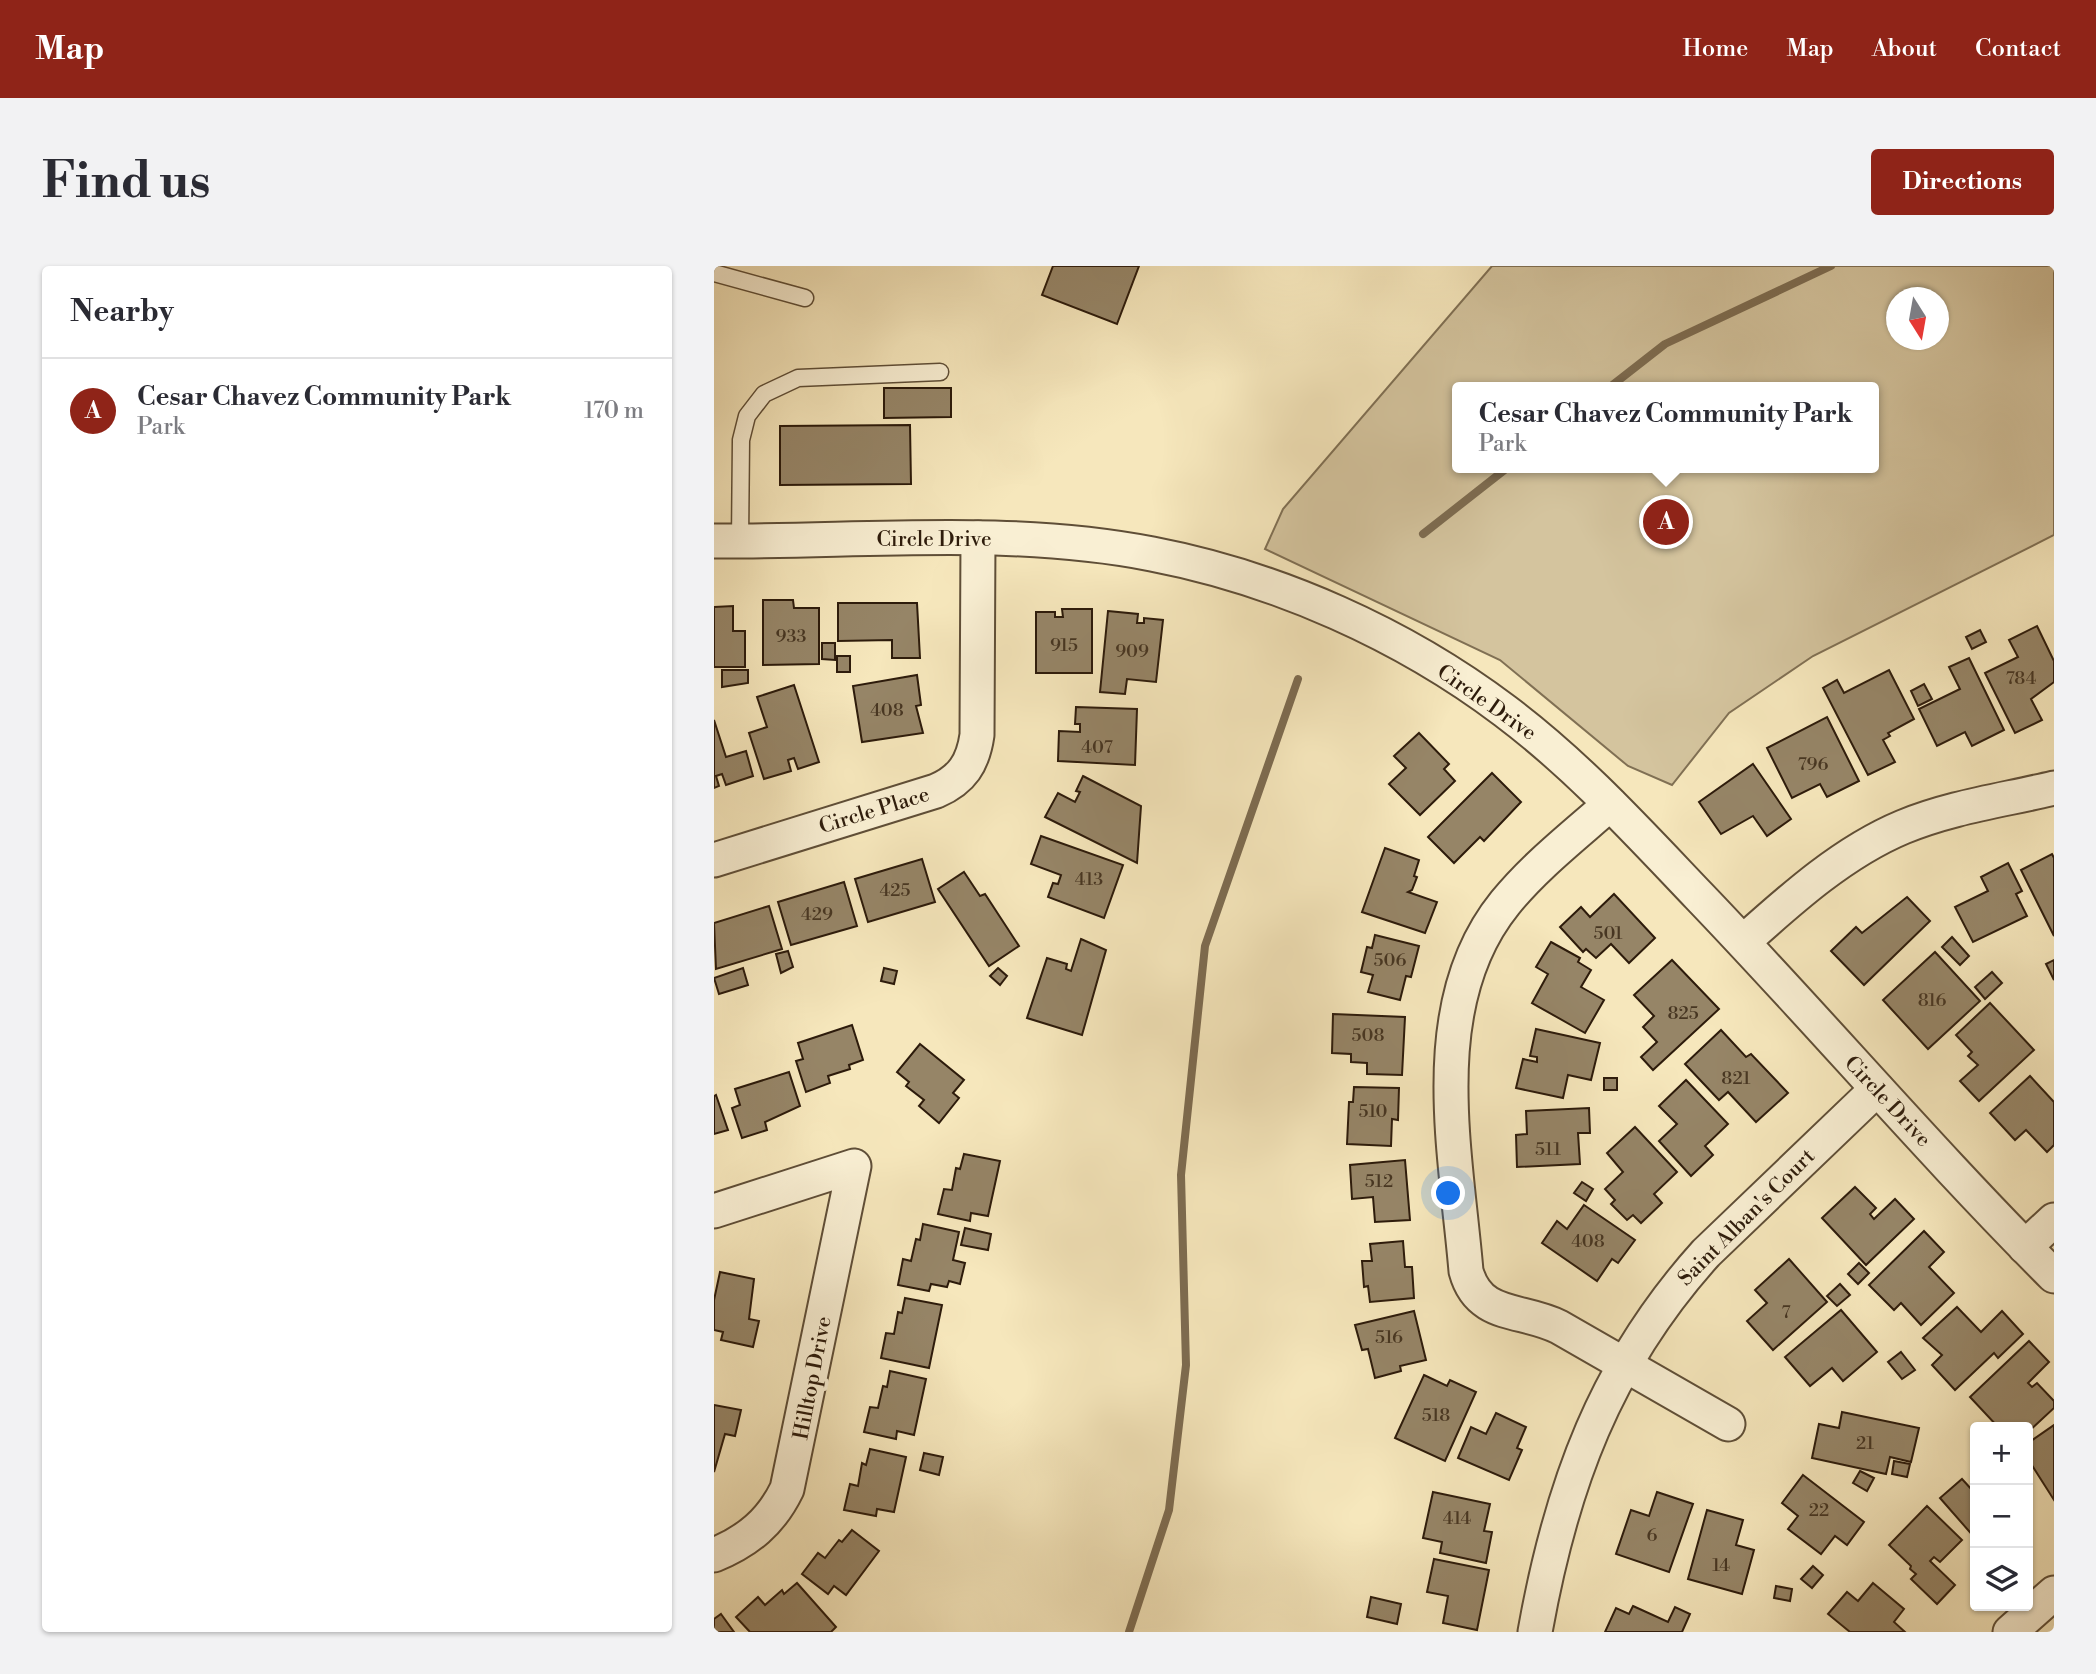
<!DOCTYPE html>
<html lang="en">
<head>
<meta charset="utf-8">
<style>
	body { margin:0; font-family:"Libre Bodoni",serif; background:#f2f2f3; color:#2b2b33 }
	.controls { position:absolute; right:21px; bottom:21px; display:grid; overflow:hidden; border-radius:7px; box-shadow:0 2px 5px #0004 }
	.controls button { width:63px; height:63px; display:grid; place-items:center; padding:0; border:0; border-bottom:2px solid #e1e1e2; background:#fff; color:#2b2b33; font:35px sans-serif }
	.compass { position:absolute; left:1172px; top:21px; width:63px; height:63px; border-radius:50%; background:#fff; box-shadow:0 2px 5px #0004; rotate:169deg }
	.you { position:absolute; left:735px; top:928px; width:24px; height:24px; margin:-18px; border:5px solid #fff; border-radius:50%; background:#1a73e8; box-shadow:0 0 0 10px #1a73e833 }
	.badge { display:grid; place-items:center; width:46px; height:46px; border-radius:50%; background:#8f2418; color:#fff; font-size:23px; font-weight:700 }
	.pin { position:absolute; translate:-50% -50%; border:4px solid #fff; box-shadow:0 2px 7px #0006 }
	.popup { position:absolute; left:738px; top:116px; width:427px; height:91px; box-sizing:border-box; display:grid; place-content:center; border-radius:7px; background:#fff; filter:drop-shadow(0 2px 5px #0005); font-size:23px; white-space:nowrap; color:#7c7c81 }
	.popup b { font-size:26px; color:#2b2b33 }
	.popup::after { content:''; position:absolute; left:50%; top:100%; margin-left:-14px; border:14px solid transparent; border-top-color:#fff }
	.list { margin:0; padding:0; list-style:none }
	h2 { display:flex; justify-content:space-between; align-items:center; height:91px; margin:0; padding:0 28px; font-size:30px }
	h2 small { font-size:23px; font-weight:400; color:#7c7c81 }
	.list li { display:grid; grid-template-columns:46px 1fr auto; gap:21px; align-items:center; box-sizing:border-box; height:105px; padding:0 28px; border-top:2px solid #e1e1e2 }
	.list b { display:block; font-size:26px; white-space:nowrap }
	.list p { margin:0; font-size:23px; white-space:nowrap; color:#7c7c81 }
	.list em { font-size:23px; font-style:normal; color:#7c7c81 }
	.icon { flex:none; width:38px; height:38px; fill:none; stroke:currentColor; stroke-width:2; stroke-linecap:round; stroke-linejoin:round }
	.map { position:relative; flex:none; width:1340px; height:1366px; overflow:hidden; border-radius:7px }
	header { display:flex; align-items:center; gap:42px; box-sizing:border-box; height:98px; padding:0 35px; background:#8f2418; color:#fff }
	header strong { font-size:33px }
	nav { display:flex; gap:38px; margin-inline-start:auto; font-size:24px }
	.intro { display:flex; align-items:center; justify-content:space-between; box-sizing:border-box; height:168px; padding:0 42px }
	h1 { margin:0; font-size:49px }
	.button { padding:18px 32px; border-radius:7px; background:#8f2418; color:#fff; font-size:24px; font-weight:700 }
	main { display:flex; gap:42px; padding:0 42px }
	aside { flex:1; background:#fff; border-radius:7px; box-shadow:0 2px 5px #0004 }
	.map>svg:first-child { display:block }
	.green { fill:#d4c49e; stroke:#807054; stroke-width:2; fill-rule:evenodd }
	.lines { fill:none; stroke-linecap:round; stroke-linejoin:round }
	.stream { stroke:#7d6c51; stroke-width:8 }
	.building { fill:#968567; stroke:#2d1b0b; stroke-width:2 }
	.service-casing { stroke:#5f4e37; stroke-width:19 }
	.minor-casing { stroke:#5f4e37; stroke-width:37 }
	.service { stroke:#f9efd3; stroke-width:16 }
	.minor { stroke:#f9efd3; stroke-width:33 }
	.labels { text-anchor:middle; stroke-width:7; stroke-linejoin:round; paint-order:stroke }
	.number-label { font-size:18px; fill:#473622 }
	.street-label { font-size:21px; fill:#2d1b0b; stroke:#f9efd3 }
</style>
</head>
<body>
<header>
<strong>Map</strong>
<nav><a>Home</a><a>Map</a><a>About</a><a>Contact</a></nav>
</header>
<div class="intro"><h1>Find us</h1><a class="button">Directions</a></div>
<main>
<aside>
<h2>Nearby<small></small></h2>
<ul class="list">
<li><span class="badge">A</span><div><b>Cesar Chavez Community Park</b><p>Park</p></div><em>170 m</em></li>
</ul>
</aside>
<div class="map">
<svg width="1340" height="1366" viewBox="0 0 1340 1366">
	<rect width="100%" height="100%" fill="#f6e7bc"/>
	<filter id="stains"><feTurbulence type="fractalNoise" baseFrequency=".00286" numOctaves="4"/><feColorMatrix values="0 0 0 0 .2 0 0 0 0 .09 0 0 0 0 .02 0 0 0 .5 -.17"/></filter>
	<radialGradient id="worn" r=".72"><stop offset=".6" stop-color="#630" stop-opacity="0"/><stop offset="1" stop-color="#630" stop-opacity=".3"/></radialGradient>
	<path class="green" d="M 778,0 L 1340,0 L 1340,269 L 1099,390 L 1015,447 L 958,519 L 914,500 L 786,394 L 551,283 L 569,243 ZM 1182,32 L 1224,32 L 1224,74 L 1182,74 ZM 744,121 L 1160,121 L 1160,202 L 744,202 Z"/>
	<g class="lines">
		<g class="stream">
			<path d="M 896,121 L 951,78 L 1117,0"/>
			<path d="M 709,268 L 793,202"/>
			<path d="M 415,1366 L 455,1244 L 472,1099 L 467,909 L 491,680 L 584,413"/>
		</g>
	</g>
	<g class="building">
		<path d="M 339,0 L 425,0 L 403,58 L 328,29 Z"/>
		<path d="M 170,122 L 237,122 L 237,151 L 170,152 Z"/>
		<path d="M 196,159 L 197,218 L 66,219 L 66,160 Z"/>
		<path d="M 49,334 L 79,334 L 80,342 L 105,342 L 105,398 L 49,399 Z"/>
		<path d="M 124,337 L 203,337 L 206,392 L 178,392 L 178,374 L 124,375 Z"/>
		<path d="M 19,340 L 19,365 L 31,365 L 31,401 L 0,401 L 0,341 Z"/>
		<path d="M 348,343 L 378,343 L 378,407 L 322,407 L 322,346 L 341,346 L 341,351 L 349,351 Z"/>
		<path d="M 394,345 L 424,348 L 423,357 L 430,357 L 430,352 L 449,354 L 442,416 L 413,413 L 411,428 L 386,426 Z"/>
		<path d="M 1323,360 L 1340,395 L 1340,416 L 1317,433 L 1328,454 L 1301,467 L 1271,407 L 1304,391 L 1295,374 Z"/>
		<path d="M 1266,364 L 1272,376 L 1258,383 L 1252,371 Z"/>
		<path d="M 108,377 L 121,377 L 121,394 L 108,393 Z"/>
		<rect x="123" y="390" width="13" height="16"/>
		<path d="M 1255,392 L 1290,464 L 1258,480 L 1251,466 L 1223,480 L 1205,443 L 1246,423 L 1235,401 Z"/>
		<path d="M 8,404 L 34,404 L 34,417 L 8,421 Z"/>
		<path d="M 1175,404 L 1200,453 L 1174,467 L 1176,470 L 1169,474 L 1181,496 L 1154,509 L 1109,422 L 1123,414 L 1130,427 Z"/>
		<path d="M 203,409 L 207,439 L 202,440 L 209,467 L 148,476 L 139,420 Z"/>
		<path d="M 1210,418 L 1218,433 L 1204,440 L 1197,425 Z"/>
		<path d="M 80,419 L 105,496 L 84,503 L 80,492 L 74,494 L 77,505 L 50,513 L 35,467 L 53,461 L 43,431 Z"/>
		<path d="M 362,441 L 423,443 L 421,499 L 344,495 L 345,465 L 366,466 L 366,458 L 361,458 Z"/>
		<path d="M 1113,451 L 1145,515 L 1113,531 L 1106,518 L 1078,532 L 1053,482 Z"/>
		<path d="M 0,454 L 12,491 L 32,485 L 39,510 L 12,519 L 8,508 L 2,510 L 5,520 L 0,522 Z"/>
		<path d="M 705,467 L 735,498 L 730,503 L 741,515 L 706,549 L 675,518 L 692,502 L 680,490 Z"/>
		<path d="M 1039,498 L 1077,553 L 1053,570 L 1039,550 L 1007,568 L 985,536 Z"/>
		<path d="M 778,507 L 807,536 L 770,575 L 766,571 L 740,597 L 714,571 Z"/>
		<path d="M 369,510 L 427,540 L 423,597 L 331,551 L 344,527 L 361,536 L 366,526 L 362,525 Z"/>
		<path d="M 327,570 L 409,599 L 390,652 L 334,631 L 339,617 L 344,618 L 347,609 L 317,598 Z"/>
		<path d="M 671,582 L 705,594 L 700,610 L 703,611 L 698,624 L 694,626 L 723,636 L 711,667 L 648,646 Z"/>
		<path d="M 1338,588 L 1340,592 L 1340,670 L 1307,604 Z"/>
		<path d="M 208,593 L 221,636 L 154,656 L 141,613 Z"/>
		<path d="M 1294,597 L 1308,625 L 1302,628 L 1313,650 L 1259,676 L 1241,641 L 1274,625 L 1267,611 Z"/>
		<path d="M 250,606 L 266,630 L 271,628 L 305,680 L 275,700 L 224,623 Z"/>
		<path d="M 130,616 L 143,660 L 77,679 L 64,636 Z"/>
		<path d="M 900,628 L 941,672 L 915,697 L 897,678 L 882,692 L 872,683 L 869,686 L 846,661 L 867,641 L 876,651 Z"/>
		<path d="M 1193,631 L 1216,655 L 1150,719 L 1117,685 L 1142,661 L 1148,667 Z"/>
		<path d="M 55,640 L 68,683 L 2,703 L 0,657 Z"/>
		<path d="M 661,669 L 705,680 L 697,711 L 692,710 L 686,734 L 654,726 L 659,709 L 647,706 L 653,681 L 658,682 Z"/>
		<path d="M 1238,671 L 1255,690 L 1246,699 L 1228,681 Z"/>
		<path d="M 367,673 L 392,684 L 368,769 L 313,752 L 333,692 L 353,698 L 352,703 L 357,705 Z"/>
		<path d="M 837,676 L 866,692 L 864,696 L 877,704 L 867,721 L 890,734 L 871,767 L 818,737 L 834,708 L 822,701 Z"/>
		<path d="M 74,685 L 79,701 L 67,707 L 62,688 Z"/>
		<path d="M 1221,686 L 1266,735 L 1214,783 L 1169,734 Z"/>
		<path d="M 958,694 L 1005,743 L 939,804 L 927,791 L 943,776 L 929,761 L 940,750 L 920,729 Z"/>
		<path d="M 1340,694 L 1340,714 L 1332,698 Z"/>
		<path d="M 29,702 L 34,719 L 5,728 L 0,712 Z"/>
		<path d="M 170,702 L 183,705 L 180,718 L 167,715 Z"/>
		<path d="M 284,702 L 293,710 L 286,719 L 276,710 Z"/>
		<path d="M 1278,706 L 1288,717 L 1271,733 L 1261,721 Z"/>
		<path d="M 1276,737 L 1320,784 L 1265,835 L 1246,815 L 1264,799 L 1254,790 L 1258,786 L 1242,769 Z"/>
		<path d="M 619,748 L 691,751 L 688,809 L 653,808 L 653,797 L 637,796 L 637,788 L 618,787 Z"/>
		<path d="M 138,759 L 149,794 L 135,799 L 136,803 L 114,810 L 116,817 L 92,826 L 82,795 L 89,793 L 84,777 Z"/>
		<path d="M 822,763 L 886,777 L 877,814 L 854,809 L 849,832 L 802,822 L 809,793 L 823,796 L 823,791 L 816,790 Z"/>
		<path d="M 1007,764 L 1032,791 L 1037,788 L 1074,827 L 1042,856 L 1014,826 L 1005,834 L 971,798 Z"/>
		<path d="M 206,778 L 250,814 L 239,827 L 245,832 L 225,857 L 205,840 L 210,834 L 192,820 L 195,816 L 183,806 Z"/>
		<path d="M 75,806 L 86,840 L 51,856 L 53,864 L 28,872 L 18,842 L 26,839 L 21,823 Z"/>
		<path d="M 1316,810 L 1340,836 L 1340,879 L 1333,886 L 1312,864 L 1301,874 L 1276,847 Z"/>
		<rect x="890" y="812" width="13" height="12"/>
		<path d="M 972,814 L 1014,858 L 991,880 L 999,889 L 977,910 L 945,875 L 963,858 L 945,840 Z"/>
		<path d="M 640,821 L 685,822 L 684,854 L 678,853 L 677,880 L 633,878 L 635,836 L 639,836 Z"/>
		<path d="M 2,829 L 14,864 L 0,868 L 0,830 Z"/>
		<path d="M 875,842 L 876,867 L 864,867 L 866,898 L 803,901 L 802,869 L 813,868 L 812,845 Z"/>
		<path d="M 921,861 L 963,906 L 940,928 L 948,937 L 927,957 L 919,949 L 913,954 L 897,938 L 901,934 L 891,923 L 909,906 L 893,887 Z"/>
		<path d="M 250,888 L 286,895 L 274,950 L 257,947 L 256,955 L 224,948 L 230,923 L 238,924 L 242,902 L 246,903 Z"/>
		<path d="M 691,894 L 696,954 L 661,956 L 659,931 L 638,933 L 636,899 Z"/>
		<path d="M 868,916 L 879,923 L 872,935 L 860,927 Z"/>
		<path d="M 1141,921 L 1162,942 L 1156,948 L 1160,953 L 1181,933 L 1200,953 L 1152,999 L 1108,952 Z"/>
		<path d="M 870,939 L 921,974 L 904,997 L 898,993 L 883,1015 L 828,977 L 843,955 L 853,963 Z"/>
		<path d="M 209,958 L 245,966 L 239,994 L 251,997 L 246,1018 L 235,1015 L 233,1021 L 217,1018 L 215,1025 L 184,1019 L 189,993 L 197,995 L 202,973 L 206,974 Z"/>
		<path d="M 251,962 L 277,968 L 274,984 L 247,979 Z"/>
		<path d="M 1210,965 L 1230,986 L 1215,1001 L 1240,1027 L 1207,1059 L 1187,1037 L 1180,1044 L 1155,1019 Z"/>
		<path d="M 689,975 L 691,1001 L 698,1001 L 700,1032 L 656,1036 L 654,1020 L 650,1021 L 648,995 L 658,995 L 656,978 Z"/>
		<path d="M 1075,993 L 1113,1036 L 1059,1084 L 1033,1055 L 1053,1037 L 1041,1024 Z"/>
		<path d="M 1145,997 L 1155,1007 L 1144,1018 L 1134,1008 Z"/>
		<path d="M 6,1006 L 40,1013 L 35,1053 L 45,1055 L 39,1081 L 7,1074 L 9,1066 L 0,1064 L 0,1034 Z"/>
		<path d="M 1126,1018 L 1136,1029 L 1123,1040 L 1113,1030 Z"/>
		<path d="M 191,1032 L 228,1039 L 215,1102 L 167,1092 L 172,1067 L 180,1068 L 184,1046 L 188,1047 Z"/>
		<path d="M 1243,1041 L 1267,1066 L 1288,1045 L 1309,1068 L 1284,1092 L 1280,1087 L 1241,1124 L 1218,1099 L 1228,1089 L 1209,1072 Z"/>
		<path d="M 1127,1044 L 1163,1086 L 1129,1115 L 1118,1102 L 1096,1120 L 1071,1091 Z"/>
		<path d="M 700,1045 L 712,1094 L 686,1100 L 687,1105 L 661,1112 L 654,1083 L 648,1084 L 641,1059 Z"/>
		<path d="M 1315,1075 L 1335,1096 L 1314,1117 L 1318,1121 L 1323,1117 L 1340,1135 L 1340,1142 L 1314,1166 L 1314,1161 L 1301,1159 L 1284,1161 L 1256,1131 Z"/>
		<path d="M 1187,1086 L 1201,1104 L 1188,1113 L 1174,1096 Z"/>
		<path d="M 176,1105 L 212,1113 L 200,1169 L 183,1165 L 182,1173 L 150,1166 L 156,1141 L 164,1142 L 169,1120 L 173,1121 Z"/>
		<path d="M 710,1109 L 733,1120 L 736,1114 L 762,1126 L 731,1195 L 681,1172 Z"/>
		<path d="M 0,1139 L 27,1144 L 21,1170 L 11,1168 L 0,1206 Z"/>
		<path d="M 1128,1146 L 1205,1162 L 1197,1196 L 1176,1191 L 1172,1208 L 1098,1192 L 1105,1158 L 1125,1162 Z"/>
		<path d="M 782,1147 L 812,1161 L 803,1182 L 808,1184 L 795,1214 L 744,1192 L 757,1161 L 772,1168 Z"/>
		<path d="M 1340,1159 L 1340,1234 L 1314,1193 L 1314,1177 Z"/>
		<path d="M 156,1183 L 192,1191 L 180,1246 L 163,1243 L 162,1250 L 130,1244 L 136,1218 L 144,1220 L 148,1197 L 152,1199 Z"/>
		<path d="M 210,1187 L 229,1191 L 225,1209 L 206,1204 Z"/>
		<path d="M 1180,1195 L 1196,1198 L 1193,1211 L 1178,1208 Z"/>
		<path d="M 1146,1205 L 1160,1212 L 1153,1225 L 1139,1217 Z"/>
		<path d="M 1089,1209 L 1150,1256 L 1133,1279 L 1121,1270 L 1107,1288 L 1074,1263 L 1084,1250 L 1068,1237 Z"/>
		<path d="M 1248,1213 L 1259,1225 L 1261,1223 L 1261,1272 L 1226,1232 Z"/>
		<path d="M 719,1226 L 776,1238 L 770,1265 L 778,1266 L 772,1297 L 726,1287 L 728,1276 L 709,1272 Z"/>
		<path d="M 943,1226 L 979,1238 L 955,1306 L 902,1288 L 917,1244 L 935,1250 Z"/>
		<path d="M 1213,1240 L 1248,1274 L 1226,1296 L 1220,1291 L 1216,1295 L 1241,1319 L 1223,1338 L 1197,1313 L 1202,1308 L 1196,1303 L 1197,1300 L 1175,1279 Z"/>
		<path d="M 993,1244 L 1029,1254 L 1022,1279 L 1040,1284 L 1028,1328 L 974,1313 Z"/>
		<path d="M 138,1264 L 165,1285 L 132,1329 L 120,1320 L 114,1328 L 88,1308 L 104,1287 L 111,1292 L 125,1274 L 128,1276 Z"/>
		<path d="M 720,1293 L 775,1304 L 763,1364 L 729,1357 L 734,1330 L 713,1326 Z"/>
		<path d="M 1099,1300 L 1109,1309 L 1098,1322 L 1087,1313 Z"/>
		<path d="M 83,1317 L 122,1361 L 117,1366 L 36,1366 L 22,1351 L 44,1331 L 51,1339 L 68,1324 L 70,1328 Z"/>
		<path d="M 1159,1317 L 1190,1343 L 1180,1356 L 1191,1366 L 1136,1366 L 1114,1348 L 1133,1326 L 1144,1335 Z"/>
		<path d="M 1062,1320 L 1078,1323 L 1076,1335 L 1060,1332 Z"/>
		<path d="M 657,1331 L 687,1338 L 683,1358 L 653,1351 Z"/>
		<path d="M 919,1340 L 954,1356 L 961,1341 L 976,1348 L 968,1366 L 891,1366 L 902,1342 L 915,1348 Z"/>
		<path d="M 7,1348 L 20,1366 L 0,1366 L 0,1353 Z"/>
	</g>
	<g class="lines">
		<defs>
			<g id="service">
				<path d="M 0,7 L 91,32"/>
				<path d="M 26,275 L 27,174 L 33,150 L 50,128 L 84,112 L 226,106"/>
			</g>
			<g id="minor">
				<path d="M 0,275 C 145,276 294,260 438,288 C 563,312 689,368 791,445 C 863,499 923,565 985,630 C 1105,755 1217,887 1340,1010"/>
				<path d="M 896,538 C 861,569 821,600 791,637 C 709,738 742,886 752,1005 C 765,1053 807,1042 845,1061 L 1014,1158"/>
				<path d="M 0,594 L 222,525 C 248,514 259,497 263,469 L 264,272"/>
				<path d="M 1029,676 C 1077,633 1129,586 1189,561 C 1237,541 1290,534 1340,522"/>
				<path d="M 0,945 L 140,900 L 73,1223 C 57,1256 34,1275 0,1289"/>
				<path d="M 1311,981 L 1340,954"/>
				<path d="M 821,1366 C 847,1220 891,1099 992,987 L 1163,823"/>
				<path d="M 1296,1366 L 1340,1327"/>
			</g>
		</defs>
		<use href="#service" class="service-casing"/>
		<use href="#minor" class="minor-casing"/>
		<use href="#service" class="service"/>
		<use href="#minor" class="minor"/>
	</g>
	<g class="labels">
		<g class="number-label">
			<text x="77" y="376">933</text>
			<text x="350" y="385">915</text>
			<text x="418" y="391">909</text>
			<text x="1307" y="418">784</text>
			<text x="173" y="450">408</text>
			<text x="383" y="487">407</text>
			<text x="1099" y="504">796</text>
			<text x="375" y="619">413</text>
			<text x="181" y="630">425</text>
			<text x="103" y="654">429</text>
			<text x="894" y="673">501</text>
			<text x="676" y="700">506</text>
			<text x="1218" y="740">816</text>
			<text x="969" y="753">825</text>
			<text x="654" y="775">508</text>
			<text x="1022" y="818">821</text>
			<text x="659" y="851">510</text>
			<text x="834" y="889">511</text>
			<text x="665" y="921">512</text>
			<text x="874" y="981">408</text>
			<text x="1072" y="1052">7</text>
			<text x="675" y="1077">516</text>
			<text x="722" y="1155">518</text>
			<text x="1151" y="1183">21</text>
			<text x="1105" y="1250">22</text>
			<text x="743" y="1258">414</text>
			<text x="938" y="1275">6</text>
			<text x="1007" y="1305">14</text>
		</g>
		<g class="street-label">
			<text x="220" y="280">Circle Drive</text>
			<text transform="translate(773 436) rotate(35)" y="7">Circle Drive</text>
			<text transform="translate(160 544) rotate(-17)" y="7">Circle Place</text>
			<text transform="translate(1174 835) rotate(47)" y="7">Circle Drive</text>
			<text transform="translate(1032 951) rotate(-45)" y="7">Saint Alban's Court</text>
			<text transform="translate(98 1112) rotate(-79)" y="7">Hilltop Drive</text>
		</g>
	</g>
	<rect width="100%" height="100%" filter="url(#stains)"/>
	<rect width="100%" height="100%" fill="url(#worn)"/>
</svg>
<div class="controls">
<button>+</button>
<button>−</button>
<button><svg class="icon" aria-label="layers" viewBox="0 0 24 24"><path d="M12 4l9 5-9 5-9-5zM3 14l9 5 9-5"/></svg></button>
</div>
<svg class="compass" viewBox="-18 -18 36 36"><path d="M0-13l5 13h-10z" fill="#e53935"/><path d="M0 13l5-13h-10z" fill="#7c7c81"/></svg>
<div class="you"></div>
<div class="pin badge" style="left:952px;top:256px">A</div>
<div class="popup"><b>Cesar Chavez Community Park</b>Park</div>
</div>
</main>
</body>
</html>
